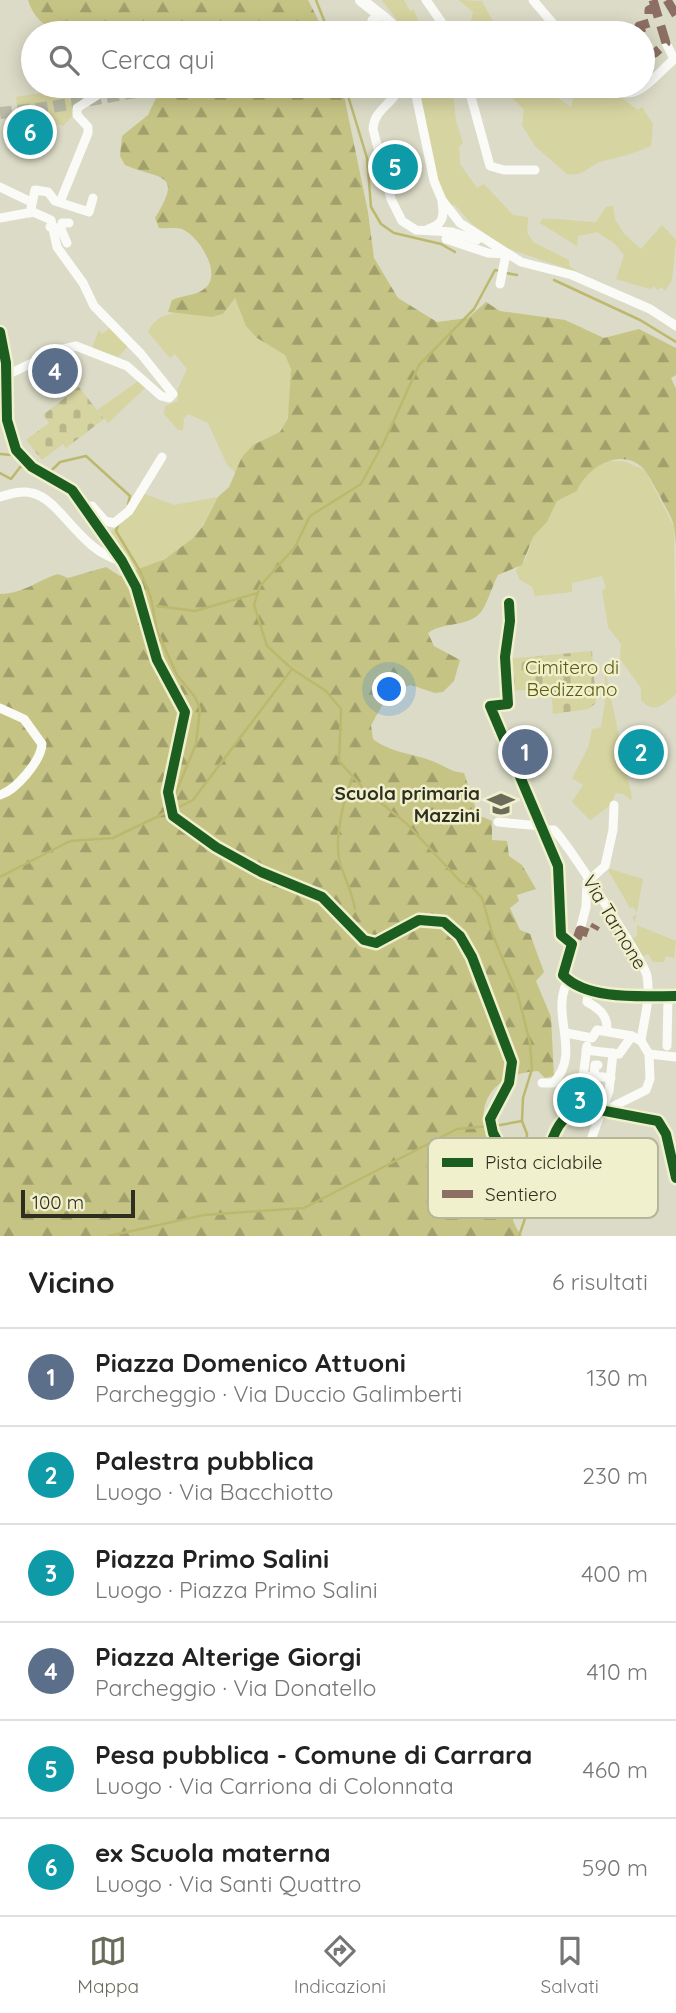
<!DOCTYPE html>
<html lang="it">
<head>
<meta charset="utf-8">
<style>
	body { margin:0; font-family:Quicksand,sans-serif; background:#f6f6f6; color:#222 }
	.scale { position:absolute; left:21px; bottom:18px; width:114px; box-sizing:border-box; padding-left:7px; border:4px solid #2f2f21; border-top:0; font-size:19px; line-height:24px; white-space:nowrap; color:#2f2f21; -webkit-text-stroke:5px #f0f0cc; paint-order:stroke }
	.you { position:absolute; left:390px; top:690px; width:24px; height:24px; margin:-18px; border:5px solid #fff; border-radius:50%; background:#1a73e8; box-shadow:0 0 0 10px #1a73e833 }
	.badge { display:grid; place-items:center; width:46px; height:46px; border-radius:50%; background:#6b6b5b; color:#fff; font-size:23px; font-weight:700 }
	.pin { position:absolute; translate:-50% -50%; border:4px solid #fff; box-shadow:0 2px 7px #0006 }
	.list { margin:0; padding:0; list-style:none }
	h2 { display:flex; justify-content:space-between; align-items:center; height:91px; margin:0; padding:0 28px; font-size:30px }
	h2 small { font-size:23px; font-weight:400; color:#767676 }
	.list li { display:grid; grid-template-columns:46px 1fr auto; gap:21px; align-items:center; box-sizing:border-box; height:98px; padding:0 28px; border-top:2px solid #e0e0e0 }
	.list b { display:block; font-size:26px; white-space:nowrap }
	.list p { margin:0; font-size:23px; white-space:nowrap; color:#767676 }
	.list em { font-size:23px; font-style:normal; color:#767676 }
	.icon { flex:none; width:38px; height:38px; fill:none; stroke:currentColor; stroke-width:2; stroke-linecap:round; stroke-linejoin:round }
	.map { position:relative; flex:none; width:676px; height:1236px; overflow:hidden }
	.search { position:absolute; background:#fff; box-shadow:0 4px 18px #0003; left:21px; right:21px; top:21px; height:77px; display:flex; align-items:center; gap:18px; box-sizing:border-box; padding:0 24px; border-radius:38px; color:#767676; font-size:26px }
	.sheet { height:679px; background:#fff }
	nav { display:flex; justify-content:space-around; align-items:center; box-sizing:border-box; height:98px; border-top:2px solid #e0e0e0; background:#fff; font-size:19px; color:#767676 }
	nav a { display:grid; justify-items:center; gap:4px }
	nav .on { color:#6b6b5b }
	.map>svg:first-child { display:block }
	.green { fill:#d6d4a0 }
	.forest { fill:url(#forest-firs) }
	.cemetery { fill:url(#cemetery-stones) }
	.lines { fill:none; stroke-linecap:round; stroke-linejoin:round }
	.stream { stroke:#bcb96e; stroke-width:2.5 }
	.major-tunnel { stroke:#b9b9a6; stroke-width:12; stroke-dasharray:12 6; stroke-linecap:butt }
	.minor { stroke:#fafaf7; stroke-width:9 }
	.major { stroke:#fafaf7; stroke-width:12 }
	.quiet { stroke:#8d6e63; stroke-width:9; stroke-dasharray:18 9; stroke-linecap:butt }
	.cycleway-casing { stroke:#f0f0cc; stroke-width:15 }
	.cycleway { stroke:#1b5e20; stroke-width:10 }
	.labels { text-anchor:middle; stroke-width:5; stroke-linejoin:round; paint-order:stroke }
	.park-label { font-size:19px; fill:#5d5a10; stroke:#f0f0cc }
	.poi-label { font-size:19px; font-weight:bold; fill:#2f2f21; stroke:#f0f0cc; text-anchor:end }
	.street-label { font-size:19px; fill:#2f2f21; stroke:#f0f0cc }
	.key { fill:#f0f0cc; stroke:#b6b699; stroke-width:2 }
	.key-label { font-size:19px; fill:#2f2f21 }
</style>
</head>
<body>
<div class="map">
<svg width="676" height="1236" viewBox="0 0 676 1236">
	<defs>
		<pattern id="forest-firs" width="22" height="20" patternUnits="userSpaceOnUse" patternTransform="scale(1.75)"><rect width="22" height="20" fill="#c6c484"/><path d="M5 1l3.5 6h-7zM16 11l3.5 6h-7z" fill="#a1a06c"/></pattern>
		<pattern id="cemetery-stones" width="16" height="16" patternUnits="userSpaceOnUse" patternTransform="scale(1.75)"><rect width="16" height="16" fill="#d6d4a0"/><path d="M2 7V4a2 2 0 0 1 4 0v3zM10 15v-3a2 2 0 0 1 4 0v3z" fill="#b8b68a"/></pattern>
	</defs>
	<rect width="100%" height="100%" fill="#dbdbc7"/>
	<g class="green">
		<path d="M 382,0 L 404,0 L 410,11 L 414,10 L 423,33 L 400,33 L 396,19 Z"/>
		<path d="M 459,0 L 482,1 L 499,33 L 468,33 L 473,12 Z"/>
		<path d="M 44,86 L 60,86 L 73,106 L 74,114 L 63,126 L 18,113 L 16,97 L 42,93 Z"/>
		<path d="M 417,86 L 444,86 L 453,92 L 456,121 L 463,143 L 459,147 L 460,164 L 477,188 L 484,184 L 513,215 L 528,217 L 527,232 L 533,242 L 569,260 L 569,266 L 579,273 L 501,246 L 472,224 L 454,204 L 451,207 L 438,185 Z"/>
		<path d="M 501,86 L 531,86 L 542,97 L 558,98 L 571,107 L 575,91 L 605,86 L 638,110 L 642,107 L 653,124 L 651,146 C 635,153 620,157 603,161 C 589,165 584,177 567,174 L 535,146 L 522,125 L 524,110 Z"/>
		<path d="M 613,206 L 615,219 L 624,234 L 641,249 L 662,225 L 676,240 L 672,280 L 665,291 L 662,287 L 657,290 L 654,286 L 650,289 L 616,279 L 624,255 L 614,243 L 597,232 L 578,236 L 577,246 L 540,223 L 542,219 C 559,218 578,222 596,222 L 606,207 Z"/>
		<path d="M 235,297 C 241,312 245,329 259,339 C 267,345 280,348 286,357 C 296,373 293,415 281,430 C 265,452 250,433 236,473 L 227,465 L 208,423 L 188,414 L 184,418 L 183,430 L 178,430 L 164,414 L 165,406 L 178,401 L 177,391 L 187,369 L 175,354 L 170,358 L 148,332 C 164,299 195,321 223,314 Z"/>
		<path d="M 110,328 L 128,346 L 118,357 L 92,348 L 99,330 L 102,334 Z"/>
		<path d="M 140,380 L 147,386 L 108,423 L 97,410 Z"/>
		<path d="M 607,461 L 623,461 L 645,470 L 674,527 L 676,694 C 664,704 655,715 641,700 L 641,688 L 620,659 L 621,644 L 608,627 L 602,590 L 606,588 L 602,576 L 572,583 L 572,592 L 535,596 L 532,587 L 519,579 L 516,570 L 526,559 L 533,537 L 547,522 L 557,501 L 577,491 C 584,475 591,468 607,461 Z"/>
		<path d="M 142,493 L 174,505 L 218,497 C 212,507 208,517 202,526 C 188,549 158,563 134,572 L 109,533 L 123,521 Z"/>
		<path d="M 604,665 L 632,798 L 631,800 L 623,794 L 615,793 L 612,804 L 590,820 L 572,802 L 583,785 L 572,778 L 588,748 L 592,729 L 601,727 L 606,695 Z"/>
		<path d="M 610,869 L 643,879 L 635,922 L 632,918 L 637,913 L 633,907 L 630,908 L 608,870 Z"/>
		<path d="M 637,925 L 676,941 L 674,958 L 666,956 L 664,962 L 653,962 L 648,954 L 641,957 L 630,940 L 637,936 Z"/>
	</g>
	<g class="forest">
		<path d="M 28,0 L 308,0 L 325,33 L 61,33 C 45,28 33,17 28,0 Z"/>
		<path d="M 152,86 L 342,86 L 368,212 L 374,258 L 398,298 L 437,322 L 468,318 L 486,302 L 500,311 L 565,320 L 604,338 L 639,329 L 676,348 L 676,375 L 671,378 L 676,389 L 676,545 C 675,537 675,530 673,523 C 672,517 647,472 644,469 C 621,446 587,467 577,491 L 557,501 L 547,522 L 533,537 L 522,565 L 498,575 C 492,586 487,605 481,612 C 468,628 444,621 428,633 L 434,646 L 460,660 L 454,681 L 443,692 L 435,693 L 411,685 L 390,692 L 371,725 L 373,739 C 391,753 412,753 432,761 C 446,766 448,771 464,773 L 478,815 L 492,821 L 492,840 L 507,841 L 509,856 L 522,865 L 536,889 L 517,895 L 519,901 L 510,908 L 520,930 L 530,934 L 544,972 L 536,981 L 551,1017 L 554,1076 L 545,1078 L 538,1071 C 501,1073 475,1095 486,1135 C 490,1147 499,1157 501,1170 C 505,1188 510,1224 522,1236 L 0,1236 L 0,594 C 25,593 34,582 58,574 L 68,578 L 106,567 L 120,576 L 165,559 L 192,539 L 203,526 L 218,497 L 229,487 L 242,457 L 253,445 L 280,432 L 288,418 L 291,369 L 285,355 L 257,338 L 246,326 L 235,298 L 223,314 L 212,317 L 168,312 L 172,300 C 182,295 196,296 204,289 C 224,275 199,236 182,229 C 176,227 165,229 159,228 L 155,218 C 184,171 160,180 125,165 L 120,156 L 122,136 L 148,115 L 157,96 Z"/>
	</g>
	<g class="cemetery">
		<path d="M 79,387 L 104,419 L 66,448 L 63,444 L 42,460 L 26,440 L 49,423 L 43,415 Z"/>
		<path d="M 592,651 L 596,703 L 588,709 L 553,714 L 551,687 L 511,691 L 507,659 Z"/>
	</g>
	<g class="lines">
		<g class="stream">
			<path d="M 316,0 L 329,33"/>
			<path d="M 345,86 L 367,158 L 371,207 L 381,224 L 394,233 L 441,244 L 455,252"/>
			<path d="M 500,271 L 495,270 L 474,309 L 419,365 L 385,440 L 361,484 L 310,516 L 295,547 L 260,586 L 254,605 L 267,646 L 292,669 L 326,691 L 341,709 L 339,761 L 364,789 L 407,824 L 461,882 L 473,888 L 482,898 L 493,936 L 518,995 L 530,1043 L 532,1069 L 523,1098 L 522,1121 L 527,1134 L 525,1166"/>
			<path d="M 506,273 L 517,275"/>
			<path d="M 554,280 L 640,320 L 676,342"/>
			<path d="M 0,454 L 12,455"/>
			<path d="M 50,472 L 60,462 L 86,456 L 130,496 L 128,504"/>
			<path d="M 0,473 L 11,479 L 21,466 L 29,469"/>
			<path d="M 118,525 L 116,531 L 140,571 L 151,598 L 157,631 L 177,675 L 195,697 L 200,709 L 196,744 L 174,797 L 178,807"/>
			<path d="M 157,606 L 195,611 L 258,593"/>
			<path d="M 353,778 C 343,797 334,841 340,863 C 345,879 352,892 355,909"/>
			<path d="M 177,808 L 193,800 L 292,669"/>
			<path d="M 0,877 L 70,841 L 113,838 L 171,810"/>
			<path d="M 495,1126 L 522,1121"/>
			<path d="M 109,1236 L 204,1215 L 304,1208 L 457,1129 L 489,1126"/>
			<path d="M 519,1236 L 528,1210 L 527,1190"/>
		</g>
		<path class="major-tunnel" d="M 0,113 L 52,107 L 168,86"/>
		<g class="minor">
			<path d="M 426,0 L 449,33"/>
			<path d="M 533,0 L 561,33"/>
			<path d="M 371,32 L 372,20 L 383,15 L 393,24 L 391,33"/>
			<path d="M 666,43 L 674,59"/>
			<path d="M 399,86 C 395,104 374,108 373,129 L 391,199 L 402,221 L 416,230 L 452,232 L 477,240"/>
			<path d="M 414,86 L 434,181 L 442,200 L 460,223 L 521,262 L 572,275 L 650,309 L 676,326"/>
			<path d="M 468,86 L 490,166 L 504,170 L 535,170"/>
			<path d="M 608,86 C 638,108 655,73 676,58"/>
			<path d="M 0,187 L 31,202"/>
			<path d="M 60,202 L 88,133 L 88,127 L 77,115 L 77,108 L 112,86"/>
			<path d="M 30,213 L 35,190 L 48,192 L 55,201 L 89,212 L 93,198"/>
			<path d="M 0,218 L 33,212 L 51,220 L 57,247 L 83,283 L 94,306 L 141,354 L 173,394 L 169,398 L 161,396 L 127,366 L 76,346 L 59,350 L 7,375"/>
			<path d="M 50,227 L 61,229 L 62,223 L 69,223"/>
			<path d="M 61,229 L 67,243"/>
			<path d="M 428,229 C 442,225 445,217 442,203"/>
			<path d="M 446,239 L 488,253 L 506,254 L 500,284"/>
			<path d="M 0,332 L 6,363 L 7,420 L 16,450 L 32,467 L 72,490 L 122,561 L 136,587 L 157,660 L 185,712 L 168,792 L 173,816 L 216,847 L 261,872 L 322,897 L 364,940 L 376,943 L 419,920 L 444,922 L 460,936 L 472,957 L 512,1062 L 509,1083 L 490,1119 L 493,1133 L 513,1169 L 526,1177 L 541,1171 C 551,1146 554,1115 584,1107 L 658,1121 L 666,1134 L 676,1178"/>
			<path d="M 0,497 C 10,494 21,490 32,493 C 62,500 79,551 122,561"/>
			<path d="M 92,506 L 105,521 L 114,523 L 129,511 L 162,457"/>
			<path d="M 509,603 L 510,621 L 505,657 L 508,704 L 490,706 L 558,866 L 561,935 L 572,944 L 563,975 C 587,1001 644,996 676,996"/>
			<path d="M 0,708 L 24,719 L 42,744 C 41,761 16,790 0,795"/>
			<path d="M 498,822 L 541,826"/>
			<path d="M 543,830 L 554,830 C 567,843 644,961 647,976 C 651,998 644,1019 641,1041 L 649,1054"/>
			<path d="M 580,930 L 586,907 L 587,882 L 605,866 L 613,830 L 614,805"/>
			<path d="M 589,988 L 587,1002 C 600,1009 608,1016 607,1031"/>
			<path d="M 566,1033 L 592,1038 L 597,1030 L 632,1036 L 641,1041"/>
			<path d="M 667,1046 L 668,996"/>
			<path d="M 586,1050 L 619,1054 L 632,1036"/>
			<path d="M 649,1054 L 676,1057"/>
			<path d="M 598,1065 L 595,1065 L 594,1076 L 611,1078"/>
			<path d="M 583,1077 L 587,1046"/>
			<path d="M 542,1083 L 553,1083 C 581,1055 553,1019 565,987"/>
			<path d="M 579,1108 L 583,1077 L 594,1076"/>
			<path d="M 606,1110 L 646,1090 L 650,1079 L 649,1054"/>
			<path d="M 589,1145 L 609,1091 L 613,1053"/>
		</g>
		<g class="major">
			<path d="M 361,0 L 380,15"/>
			<path d="M 355,33 L 370,28"/>
		</g>
		<g class="quiet">
			<path d="M 667,0 L 676,15"/>
			<path d="M 642,33 L 639,26 L 649,23 L 649,10 L 656,7"/>
			<path d="M 643,55 L 655,53 L 666,43 L 653,0"/>
			<path d="M 577,939 L 580,930 L 591,934 L 596,925"/>
		</g>
		<defs>
			<g id="cycleway">
				<path d="M 0,332 L 6,363 L 7,420 L 16,450 L 32,467 L 72,490 L 122,561 L 136,587 L 157,660 L 185,712 L 168,792 L 173,816 L 216,847 L 261,872 L 322,897 L 364,940 L 376,943 L 419,920 L 444,922 L 460,936 L 472,957 L 512,1062 L 509,1083 L 490,1119 L 493,1133 L 513,1169 L 526,1177 L 541,1171 C 551,1146 554,1115 584,1107 L 658,1121 L 666,1134 L 676,1178"/>
				<path d="M 509,603 L 510,621 L 505,657 L 508,704 L 490,706 L 558,866 L 561,935 L 572,944 L 563,975 C 587,1001 644,996 676,996"/>
			</g>
		</defs>
		<use href="#cycleway" class="cycleway-casing"/>
		<use href="#cycleway" class="cycleway"/>
	</g>
	<defs>
		<symbol id="school-bare" viewBox="-9 -9 18 18"><path d="M0-5L7-2L0 1L-7-2ZM-4 1L0 2.5L4 1V4Q0 6-4 4Z" fill="#6b6b5b" stroke="#f0f0cc" stroke-width="2.5" paint-order="stroke"/></symbol>
	</defs>
	<g fill-rule="evenodd">
		<use href="#school-bare" x="482" y="785" width="38" height="38"/>
	</g>
	<g class="labels">
		<g class="park-label">
			<text x="572" y="674">Cimitero di<tspan x="572" dy="22">Bedizzano</tspan></text>
		</g>
		<g class="poi-label">
			<text x="480" y="800">Scuola primaria<tspan x="480" dy="22">Mazzini</tspan></text>
		</g>
		<g class="street-label">
			<text transform="translate(615 922) rotate(59)" y="7">Via Tarnone</text>
		</g>
	</g>
	<rect x="428" y="1138" width="230" height="80" rx="10" class="key"/>
	<rect x="442" y="1158" width="31" height="9" fill="#1b5e20"/>
	<rect x="442" y="1190" width="31" height="8" fill="#8d6e63"/>
	<g class="key-label">
		<text x="485" y="1169">Pista ciclabile</text>
		<text x="485" y="1201">Sentiero</text>
	</g>
</svg>
<div class="scale">100 m</div>
<div class="you"></div>
<div class="pin badge" style="left:525px;top:752px;background:#5c6f8a">1</div>
<div class="pin badge" style="left:641px;top:752px;background:#0f9aa8">2</div>
<div class="pin badge" style="left:580px;top:1100px;background:#0f9aa8">3</div>
<div class="pin badge" style="left:55px;top:371px;background:#5c6f8a">4</div>
<div class="pin badge" style="left:395px;top:167px;background:#0f9aa8">5</div>
<div class="pin badge" style="left:30px;top:132px;background:#0f9aa8">6</div>
<div class="search"><svg class="icon" aria-label="search" viewBox="0 0 24 24"><circle cx="10" cy="10" r="6"/><path d="M15 15l6 6"/></svg>Cerca qui</div>
</div>
<section class="sheet">
<h2>Vicino<small>6 risultati</small></h2>
<ul class="list">
<li><span class="badge" style="background:#5c6f8a">1</span><div><b>Piazza Domenico Attuoni</b><p>Parcheggio · Via Duccio Galimberti</p></div><em>130 m</em></li>
<li><span class="badge" style="background:#0f9aa8">2</span><div><b>Palestra pubblica</b><p>Luogo · Via Bacchiotto</p></div><em>230 m</em></li>
<li><span class="badge" style="background:#0f9aa8">3</span><div><b>Piazza Primo Salini</b><p>Luogo · Piazza Primo Salini</p></div><em>400 m</em></li>
<li><span class="badge" style="background:#5c6f8a">4</span><div><b>Piazza Alterige Giorgi</b><p>Parcheggio · Via Donatello</p></div><em>410 m</em></li>
<li><span class="badge" style="background:#0f9aa8">5</span><div><b>Pesa pubblica - Comune di Carrara</b><p>Luogo · Via Carriona di Colonnata</p></div><em>460 m</em></li>
<li><span class="badge" style="background:#0f9aa8">6</span><div><b>ex Scuola materna</b><p>Luogo · Via Santi Quattro</p></div><em>590 m</em></li>
</ul>
</section>
<nav>
<a class="on"><svg class="icon" aria-label="map" viewBox="0 0 24 24"><path d="M3 6l6-2 6 2 6-2v14l-6 2-6-2-6 2zM9 4v14M15 6v14"/></svg>Mappa</a>
<a><svg class="icon" aria-label="directions" viewBox="0 0 24 24"><path d="M12 3l9 9-9 9-9-9zM9 14v-3h6M13 9l2 2-2 2"/></svg>Indicazioni</a>
<a><svg class="icon" aria-label="saved" viewBox="0 0 24 24"><path d="M7 4h10v16l-5-4-5 4z"/></svg>Salvati</a>
</nav>
</body>
</html>
